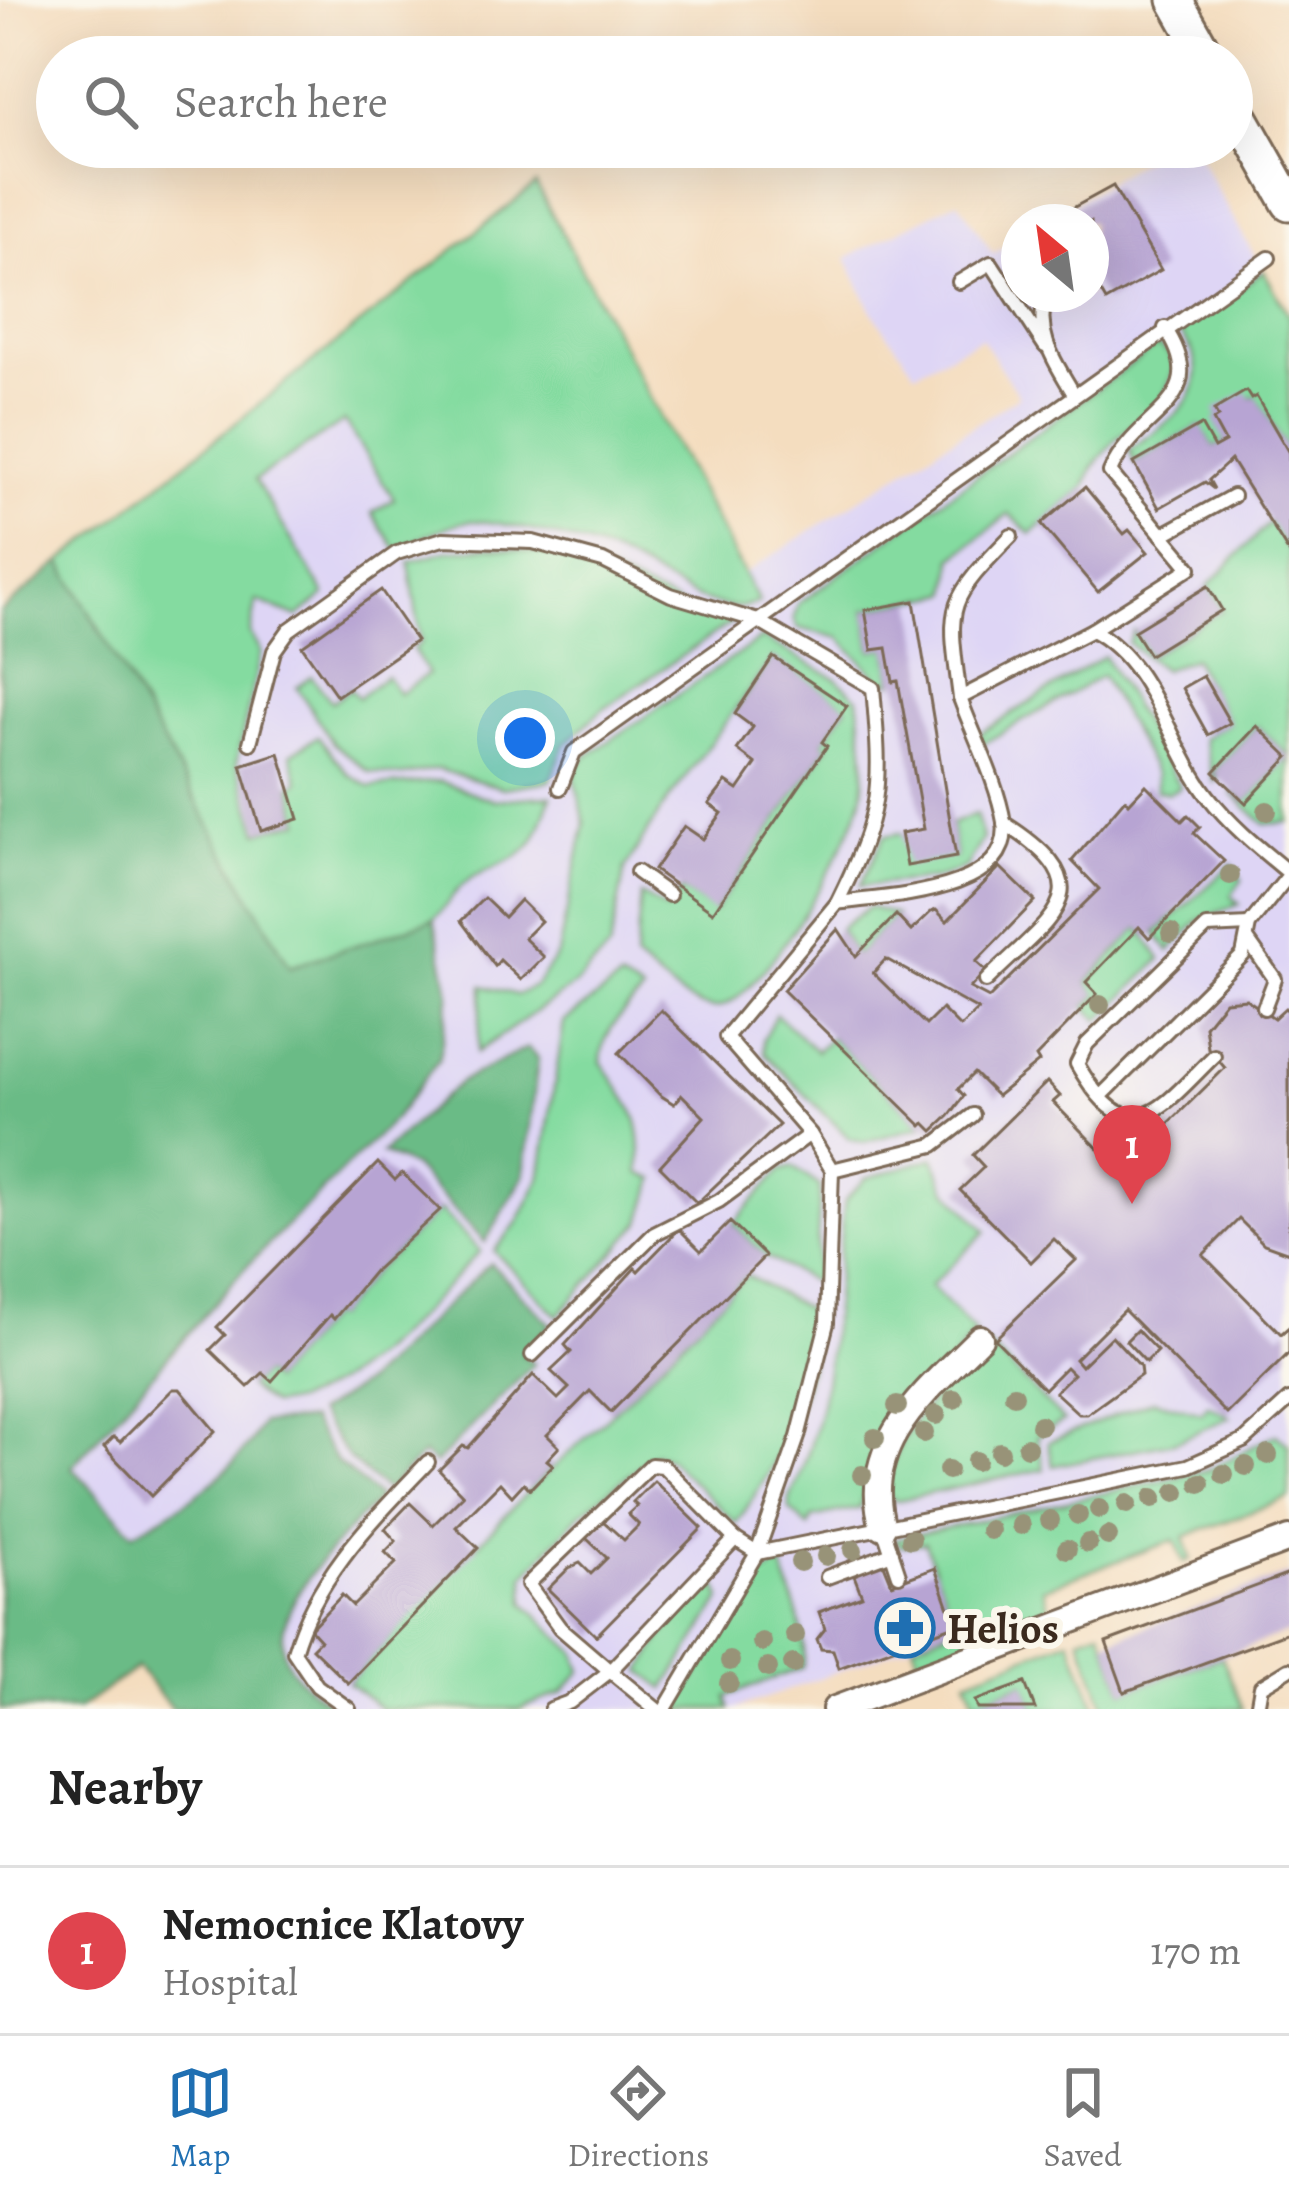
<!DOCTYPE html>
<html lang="en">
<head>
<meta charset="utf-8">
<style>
	body { margin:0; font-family:Alegreya,serif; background:#f2f2f2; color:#222 }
	.compass { position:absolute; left:1001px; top:204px; width:108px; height:108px; border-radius:50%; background:#fff; box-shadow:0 12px 48px #0002; rotate:331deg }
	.you { position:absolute; left:525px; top:738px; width:42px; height:42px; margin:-30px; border:9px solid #fff; border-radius:50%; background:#1a73e8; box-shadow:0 0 0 18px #1a73e833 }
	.badge { display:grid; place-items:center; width:78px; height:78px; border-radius:50%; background:#1f6fb2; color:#fff; font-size:39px; font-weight:700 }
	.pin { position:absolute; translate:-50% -99px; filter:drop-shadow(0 3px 6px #0008) }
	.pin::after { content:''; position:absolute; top:63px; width:42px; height:36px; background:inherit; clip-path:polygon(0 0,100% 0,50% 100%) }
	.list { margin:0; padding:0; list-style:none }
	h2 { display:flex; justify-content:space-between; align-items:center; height:156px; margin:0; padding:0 48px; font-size:51px }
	h2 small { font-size:39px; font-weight:400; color:#767676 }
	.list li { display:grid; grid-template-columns:78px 1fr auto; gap:36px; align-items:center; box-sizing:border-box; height:168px; padding:0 48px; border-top:3px solid #e0e0e0 }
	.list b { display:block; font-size:45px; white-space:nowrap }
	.list p { margin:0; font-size:39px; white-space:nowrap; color:#767676 }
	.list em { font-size:39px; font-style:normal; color:#767676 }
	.icon { flex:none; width:66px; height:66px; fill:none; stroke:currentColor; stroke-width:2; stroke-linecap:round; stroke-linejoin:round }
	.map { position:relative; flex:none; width:1289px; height:1709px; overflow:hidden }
	.search { position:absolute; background:#fff; box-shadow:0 12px 48px #0002; left:36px; right:36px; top:36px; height:132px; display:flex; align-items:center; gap:30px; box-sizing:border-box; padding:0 42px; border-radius:66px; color:#767676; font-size:45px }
	.sheet { height:324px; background:#fff }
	nav { display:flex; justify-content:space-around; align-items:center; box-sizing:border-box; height:168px; border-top:3px solid #e0e0e0; background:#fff; font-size:33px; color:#767676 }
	nav a { display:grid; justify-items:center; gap:6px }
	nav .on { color:#1f6fb2 }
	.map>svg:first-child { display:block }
	.built { fill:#ded5f5 }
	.green { fill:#84dba0; stroke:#60825f; stroke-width:3 }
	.forest { fill:#6bbb86; stroke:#537252; stroke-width:3 }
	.building { fill:#b7a4d3; fill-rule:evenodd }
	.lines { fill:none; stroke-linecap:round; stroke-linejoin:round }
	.lane-casing { stroke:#7c6956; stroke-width:18 }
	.street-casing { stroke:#7c6956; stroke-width:30 }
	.secondary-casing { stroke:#7c6956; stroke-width:39 }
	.lane { stroke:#fff; stroke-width:12 }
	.street { stroke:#fff; stroke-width:24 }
	.secondary { stroke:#fff; stroke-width:33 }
	.tree { fill:#989378 }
	.labels { text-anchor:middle; stroke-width:12; stroke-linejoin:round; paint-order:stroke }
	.poi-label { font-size:42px; font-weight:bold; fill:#3b2a1e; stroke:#fbf7ec; text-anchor:start }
</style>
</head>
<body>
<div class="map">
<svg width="1289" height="1709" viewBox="0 0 1289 1709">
	<rect width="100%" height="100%" fill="#fbf7ec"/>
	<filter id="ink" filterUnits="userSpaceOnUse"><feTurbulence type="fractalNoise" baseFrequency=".00833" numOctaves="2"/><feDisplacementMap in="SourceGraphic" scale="24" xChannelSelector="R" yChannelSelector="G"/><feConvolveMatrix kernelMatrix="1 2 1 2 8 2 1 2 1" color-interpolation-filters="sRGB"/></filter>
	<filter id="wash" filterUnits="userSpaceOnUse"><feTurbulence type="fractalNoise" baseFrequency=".004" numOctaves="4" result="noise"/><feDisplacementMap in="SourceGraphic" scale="48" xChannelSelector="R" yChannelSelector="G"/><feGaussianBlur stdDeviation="2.7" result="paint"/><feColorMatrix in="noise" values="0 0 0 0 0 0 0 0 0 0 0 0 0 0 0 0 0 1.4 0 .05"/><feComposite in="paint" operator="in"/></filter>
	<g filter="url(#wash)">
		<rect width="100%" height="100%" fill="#f4ddbf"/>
		<path class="built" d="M 1163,147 L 1193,147 L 1289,317 L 1289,1486 L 944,1593 L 956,1628 L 736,1709 L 287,1709 L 72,1467 L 0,1190 L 61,562 L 536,184 L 744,574 L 1019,396 L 981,338 L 915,372 L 873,313 L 846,258 L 958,201 L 993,254 L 1019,239 L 1019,294 L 1091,294 L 1091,222 L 1045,222 Z"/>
		<g class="green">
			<path d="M 536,184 L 759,602 C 718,625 650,568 613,554 C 579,541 511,523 476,521 C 452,520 418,541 396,549 L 372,513 L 394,499 L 344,421 L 255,480 L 325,595 L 298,617 L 257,601 L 250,634 L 261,651 L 236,764 L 259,832 L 301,821 L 291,786 L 299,782 L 291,754 L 318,736 L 348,774 L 370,787 L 440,781 L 492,800 L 551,796 C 529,866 527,848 472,878 C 453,888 448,908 433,919 C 415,933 318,958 290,968 L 61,562 Z"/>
			<path d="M 1264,271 L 1289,316 L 1289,453 L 1255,396 L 1218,417 L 1225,442 L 1214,448 L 1200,426 L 1134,463 L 1129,450 C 1156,431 1203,404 1196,364 C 1195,353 1184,339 1179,330 Z"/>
			<path d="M 1158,345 L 1170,355 L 1175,368 L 1163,398 L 1114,441 L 1092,469 L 1085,487 L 1031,534 L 1009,514 L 953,558 L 950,593 L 865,610 L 872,650 L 887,648 L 893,682 L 881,681 L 840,638 L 798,628 L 794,618 L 798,604 Z"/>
			<path d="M 1271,521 L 1289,553 L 1289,756 L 1257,726 L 1214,772 L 1219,777 L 1214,782 L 1203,738 L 1229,723 L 1193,658 L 1163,670 L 1128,643 L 1134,631 L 1150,655 L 1222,610 L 1208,586 Z"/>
			<path d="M 488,547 C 525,550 565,554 600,569 C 646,587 685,612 734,621 L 604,708 L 565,744 L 550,781 L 503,788 L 437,769 L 400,776 L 369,772 L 333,743 L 297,687 L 311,676 L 332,702 L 350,689 L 358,698 L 386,676 L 399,694 L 428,674 L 413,649 L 421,643 L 409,562 L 445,551 Z"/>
			<path d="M 762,638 L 837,679 L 858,698 C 862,730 869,766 862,798 C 853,839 755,1013 712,1008 C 683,1005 657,976 635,959 L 641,895 L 667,910 L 682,890 L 714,911 L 827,747 L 822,742 L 847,707 L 773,658 L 661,810 L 625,869 L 610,948 L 576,984 L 477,1052 L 483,986 L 517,995 L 536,985 L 558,954 L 585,823 L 574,774 L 584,758 Z"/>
			<path d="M 1104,656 L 1180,787 L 1169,793 L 1156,790 L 1156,775 L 1102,676 L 977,747 L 981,733 Z"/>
			<path d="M 1289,757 L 1289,822 L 1265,824 L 1231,793 L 1246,802 Z"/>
			<path d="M 976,814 L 983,838 L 966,868 L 934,879 L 860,886 L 884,836 L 901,833 L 956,857 L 951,824 Z"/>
			<path d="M 1232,864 L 1242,880 L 1231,896 L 1239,904 L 1200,920 L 1169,951 L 1156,933 Z"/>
			<path d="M 869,907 L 896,915 L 856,956 L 839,929 Z"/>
			<path d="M 1139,927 L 1161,959 L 1100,1020 L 1085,1007 L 1097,995 L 1087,983 Z"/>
			<path d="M 620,980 L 643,993 C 622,1014 602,1030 601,1062 C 631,1106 645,1115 640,1173 L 655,1179 L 641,1222 L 558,1316 L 494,1251 L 519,1221 L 540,1179 L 564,1022 Z"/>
			<path d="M 776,1014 L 816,1051 L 831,1037 L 922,1126 L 864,1142 L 849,1138 L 764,1053 L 763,1039 Z"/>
			<path d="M 934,1158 L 946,1188 L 986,1231 L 930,1286 L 975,1332 L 871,1465 L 860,1508 L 812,1518 L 809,1527 L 789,1509 L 790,1498 C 836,1402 831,1302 845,1200 L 866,1178 Z"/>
			<path d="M 793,1167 L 820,1186 L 815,1283 L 765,1256 L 733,1224 L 781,1170 Z"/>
			<path d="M 440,1210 L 480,1251 C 428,1304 350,1401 272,1405 L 248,1387 L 263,1373 L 272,1381 L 330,1315 L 334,1318 L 375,1270 Z"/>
			<path d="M 746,1275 L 815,1314 C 818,1381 775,1471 736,1523 L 669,1459 L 655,1453 L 580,1514 L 525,1575 L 525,1603 L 576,1653 L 582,1671 L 562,1693 L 519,1709 L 382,1709 L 348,1683 L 530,1489 L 624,1402 Z"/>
			<path d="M 988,1345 L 1064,1421 L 1037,1437 L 1044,1469 L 895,1501 L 887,1495 C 890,1428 943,1390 988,1345 Z"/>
			<path d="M 1153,1400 L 1202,1413 L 1208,1405 L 1230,1417 L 1174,1442 L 1053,1466 L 1048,1442 Z"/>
			<path d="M 1276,1434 L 1289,1445 L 1289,1498 L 1184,1537 L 1191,1559 L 1184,1562 L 1175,1540 L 1043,1588 L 1050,1611 L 919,1661 L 913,1644 L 956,1627 L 925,1543 L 900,1546 L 895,1539 L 1209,1470 Z"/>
			<path d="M 781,1564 C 790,1589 811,1644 802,1668 L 727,1696 L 730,1709 L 677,1709 L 751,1582 Z"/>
			<path d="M 717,1586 L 722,1598 L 665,1689 L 642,1671 C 661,1639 680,1601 717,1586 Z"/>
			<path d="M 1101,1630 L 1124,1691 L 1222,1657 L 1243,1709 L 1106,1709 L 1080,1637 Z"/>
			<path d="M 1070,1639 L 1097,1709 L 1035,1709 L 1024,1683 L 975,1701 L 967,1679 Z"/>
		</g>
		<g class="forest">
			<path d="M 61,562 L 290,967 L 434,919 L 450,994 L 439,1059 L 396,1117 L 244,1269 L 72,1467 L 133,1533 C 182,1507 236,1474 262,1423 L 310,1420 L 337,1462 L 379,1498 C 347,1533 260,1611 288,1663 C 298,1682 320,1696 336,1709 L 172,1709 L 137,1667 L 79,1709 L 0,1709 L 0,612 Z"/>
			<path d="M 527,1048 L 538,1059 L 524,1176 L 485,1242 L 413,1167 L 382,1153 L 460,1082 Z"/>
			<path d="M 490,1263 L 551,1324 L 523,1355 L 534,1364 L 435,1464 L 423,1454 L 386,1491 L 349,1459 L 317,1413 L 366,1382 Z"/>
		</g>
		<g id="blocks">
			<g class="building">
				<path d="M 1113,186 L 1161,270 L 1106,301 L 1091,275 L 1091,222 L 1061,222 L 1058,216 Z"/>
				<path d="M 1246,391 L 1251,399 L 1256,396 L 1289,453 L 1289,553 L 1231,460 L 1209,480 L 1214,489 L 1205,482 L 1159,508 L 1134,463 L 1201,425 L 1214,448 L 1225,442 L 1213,420 L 1218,417 L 1214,410 Z"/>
				<path d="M 1085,487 L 1124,534 L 1129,530 L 1148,552 L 1098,592 L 1041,524 Z"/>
				<path d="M 1208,586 L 1222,610 L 1149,655 L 1134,631 Z"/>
				<path d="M 381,590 L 416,641 L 337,696 L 302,646 Z"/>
				<path d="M 914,601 L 956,857 L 907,866 L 901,833 L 924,829 L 898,681 L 893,682 L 887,648 L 872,650 L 865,610 Z"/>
				<path d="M 773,657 L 847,706 L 822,742 L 827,746 L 713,912 L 654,870 L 684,826 L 703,839 L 722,813 L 709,804 L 726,782 L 738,790 L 756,764 L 737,750 L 753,727 L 735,714 Z"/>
				<path d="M 1203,676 L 1230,723 L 1208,735 L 1182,688 Z"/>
				<path d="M 1257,726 L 1289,757 L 1246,803 L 1214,772 Z"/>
				<path d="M 279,753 L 299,819 L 261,831 L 241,765 Z"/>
				<path d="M 1146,785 L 1182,821 L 1188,815 L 1200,827 L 1194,833 L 1224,861 L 1149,938 L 1139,927 L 1086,982 L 1097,994 L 1036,1057 L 1039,1062 L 997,1096 L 974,1073 L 958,1089 L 964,1096 L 949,1116 L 933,1131 L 925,1123 L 922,1126 L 783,990 L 838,929 L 856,956 L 896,915 L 911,931 L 931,912 L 936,910 L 947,921 L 1000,867 L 1035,901 L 976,962 L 986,971 L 970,988 L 989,998 L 1099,889 L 1072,861 L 1125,799 L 1129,803 ZM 886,959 L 978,1010 L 960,1027 L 942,1009 L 926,1025 L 873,973 Z"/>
				<path d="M 484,898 L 504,917 L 520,900 L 541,921 L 524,938 L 544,957 L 521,980 L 500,960 L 495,966 L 461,921 Z"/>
				<path d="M 1246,999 L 1274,1018 L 1285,1008 L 1289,1012 L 1289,1253 L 1264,1244 L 1239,1219 L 1203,1255 L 1281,1334 L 1289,1327 L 1289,1353 L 1227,1414 L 1124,1310 L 1075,1359 L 1081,1366 L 1112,1336 L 1140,1366 L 1141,1375 L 1087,1414 L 1079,1414 L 1055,1392 L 1073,1374 L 1066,1367 L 1044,1389 L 995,1339 L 1076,1260 L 1054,1239 L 1031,1262 L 960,1190 L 984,1167 L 973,1155 L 1047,1082 L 1060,1096 L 1053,1102 L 1120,1171 L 1225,1068 L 1208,1048 L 1205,1026 L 1225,1001 Z"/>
				<path d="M 661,1010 L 779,1125 L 697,1203 L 660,1166 L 704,1117 L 682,1095 L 674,1104 L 660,1095 L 619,1053 Z"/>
				<path d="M 378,1163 L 395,1180 L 402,1173 L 440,1210 L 375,1270 L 334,1319 L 330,1315 L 272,1381 L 263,1373 L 248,1387 L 210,1350 L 225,1335 L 217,1327 Z"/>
				<path d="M 730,1222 L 765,1256 L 611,1412 L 590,1391 L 547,1435 L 559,1447 L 547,1460 L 553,1465 L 530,1489 L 524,1483 L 512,1496 L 500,1483 L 456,1527 L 478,1548 L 348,1683 L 312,1648 L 320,1640 L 310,1629 L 342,1595 L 353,1606 L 396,1563 L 385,1552 L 396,1541 L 385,1529 L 410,1503 L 433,1525 L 463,1495 L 439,1470 L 463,1446 L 468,1448 L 533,1375 L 558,1399 L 569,1388 L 551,1371 L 571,1352 L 565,1345 L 635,1268 L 638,1271 L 679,1229 L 701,1251 Z"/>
				<path d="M 1137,1330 L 1157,1351 L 1146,1362 L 1126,1341 Z"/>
				<path d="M 173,1389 L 180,1389 L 215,1431 L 151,1496 L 104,1447 L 114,1437 L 120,1442 Z"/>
				<path d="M 654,1481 L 702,1528 L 596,1636 L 548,1589 L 569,1568 L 580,1563 L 591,1574 L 607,1558 L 586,1538 L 603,1521 L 624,1540 L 639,1525 L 628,1514 L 637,1506 L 633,1502 Z"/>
				<path d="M 883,1562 L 892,1584 L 935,1568 L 955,1625 L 839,1668 L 833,1650 L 821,1649 L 817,1639 L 825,1629 L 819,1612 L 862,1596 L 853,1573 Z"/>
				<path d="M 1289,1574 L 1289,1632 L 1124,1692 L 1106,1642 Z"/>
				<path d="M 1025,1683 L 1035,1709 L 978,1709 L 975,1701 Z"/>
			</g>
		</g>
	</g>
	<g filter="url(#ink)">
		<use href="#blocks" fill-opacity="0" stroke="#7c6956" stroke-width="3"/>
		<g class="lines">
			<defs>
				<g id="lane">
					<path d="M 959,282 L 991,263 L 1045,346"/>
					<path d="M 1046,294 C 1034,333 1054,361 1074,394"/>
					<path d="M 1162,535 L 1233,496"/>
					<path d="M 1092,630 L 1190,568 L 1110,472 C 1137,410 1215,403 1165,328"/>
					<path d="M 960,698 C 948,604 944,604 1011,536"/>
					<path d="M 250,743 L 274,651 L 289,630 L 397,553 L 443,539 L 533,542 L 603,561 L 671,595 L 758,621 L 873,688 C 882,789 882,812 837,903"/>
					<path d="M 560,788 L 574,752 L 1269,258"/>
					<path d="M 637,872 L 669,895"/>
					<path d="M 1247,939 L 1275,979 L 1264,1008"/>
					<path d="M 986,981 C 1051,916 1109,890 1004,823"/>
					<path d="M 1214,1056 C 1159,1110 1130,1156 1077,1064 L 1087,1044 L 1207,927 L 1249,925"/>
					<path d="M 1102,1095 L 1243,955 L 1249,925 L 1289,875"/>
					<path d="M 832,1170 L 934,1145 L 973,1115"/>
					<path d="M 532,1355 L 654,1234 L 719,1201 L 810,1134"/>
					<path d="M 883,1527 L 899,1575"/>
					<path d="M 827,1577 L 892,1553"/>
					<path d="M 349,1709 L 317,1686 L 294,1652 C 316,1575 374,1519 428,1462"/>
					<path d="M 551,1709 L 570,1702 L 610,1671 L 560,1628 L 528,1584 L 651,1465 L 663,1466 L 735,1539"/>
					<path d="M 656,1709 L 610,1671 L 735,1539 L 757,1553 L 798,1437 L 827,1323 L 832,1170 L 810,1134 L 726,1037 L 837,903 C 884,896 1015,894 1004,822 C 997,781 974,737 960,698 L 1092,630 C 1154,663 1167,743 1208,796 C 1231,826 1260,849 1289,873"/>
					<path d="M 665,1709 L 757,1553 L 1188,1466 L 1244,1441 L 1289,1400"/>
					<path d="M 1257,1709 L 1261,1686 L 1289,1669"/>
				</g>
				<g id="street">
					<path d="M 883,1527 C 858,1444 927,1391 980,1338"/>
					<path d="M 835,1709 L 1289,1539"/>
				</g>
				<g id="secondary">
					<path d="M 1175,0 L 1207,57"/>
					<path d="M 1232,102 L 1289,203"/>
				</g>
			</defs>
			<use href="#lane" class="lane-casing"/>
			<use href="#street" class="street-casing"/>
			<use href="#secondary" class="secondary-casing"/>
			<use href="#lane" class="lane"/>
			<use href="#street" class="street"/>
			<use href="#secondary" class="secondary"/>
		</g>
		<g class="tree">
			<circle cx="1267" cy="811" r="10"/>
			<circle cx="1230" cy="875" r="10"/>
			<circle cx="1171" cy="933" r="10"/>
			<circle cx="1100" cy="1005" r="10"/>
			<circle cx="1014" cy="1395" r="10"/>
			<circle cx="954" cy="1399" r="10"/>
			<circle cx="897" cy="1406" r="10"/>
			<circle cx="936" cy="1415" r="10"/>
			<circle cx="1040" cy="1425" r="10"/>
			<circle cx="924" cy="1433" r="10"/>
			<circle cx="875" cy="1438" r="10"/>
			<circle cx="1027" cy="1447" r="10"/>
			<circle cx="1000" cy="1452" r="10"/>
			<circle cx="1268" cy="1455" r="10"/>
			<circle cx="976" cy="1461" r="10"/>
			<circle cx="1246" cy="1466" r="10"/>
			<circle cx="948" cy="1470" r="10"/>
			<circle cx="1224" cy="1474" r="10"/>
			<circle cx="862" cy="1475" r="10"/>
			<circle cx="1200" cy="1483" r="10"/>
			<circle cx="1176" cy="1492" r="10"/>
			<circle cx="1153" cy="1498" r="10"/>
			<circle cx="1127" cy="1504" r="10"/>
			<circle cx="1099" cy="1509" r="10"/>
			<circle cx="1078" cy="1515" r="10"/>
			<circle cx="1050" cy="1520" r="10"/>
			<circle cx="1021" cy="1525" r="10"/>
			<circle cx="990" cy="1530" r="10"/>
			<circle cx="1108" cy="1536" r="10"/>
			<circle cx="911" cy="1539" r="10"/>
			<circle cx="1088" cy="1543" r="10"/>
			<circle cx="1067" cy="1549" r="10"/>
			<circle cx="853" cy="1550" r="10"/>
			<circle cx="826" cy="1556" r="10"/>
			<circle cx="800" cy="1562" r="10"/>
			<circle cx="795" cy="1635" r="10"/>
			<circle cx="762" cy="1642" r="10"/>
			<circle cx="730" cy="1661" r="10"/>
			<circle cx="793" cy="1664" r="10"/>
			<circle cx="768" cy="1668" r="10"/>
			<circle cx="729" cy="1683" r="10"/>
		</g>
	</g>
	<defs>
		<symbol id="pharmacy-ring" viewBox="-11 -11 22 22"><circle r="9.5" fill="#fbf7ec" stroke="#1f6fb2" stroke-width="1.5"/><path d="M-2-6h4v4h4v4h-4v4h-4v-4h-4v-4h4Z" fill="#1f6fb2"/></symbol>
	</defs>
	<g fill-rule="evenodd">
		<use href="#pharmacy-ring" x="872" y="1595" width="66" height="66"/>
	</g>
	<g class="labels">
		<g class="poi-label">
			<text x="947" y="1643">Helios</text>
		</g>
	</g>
</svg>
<svg class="compass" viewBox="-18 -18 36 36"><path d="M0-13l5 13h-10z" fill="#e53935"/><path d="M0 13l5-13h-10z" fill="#767676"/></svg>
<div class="you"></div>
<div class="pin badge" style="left:1132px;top:1204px;background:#e0444e">1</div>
<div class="search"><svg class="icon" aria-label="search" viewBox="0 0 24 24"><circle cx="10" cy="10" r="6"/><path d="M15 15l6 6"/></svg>Search here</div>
</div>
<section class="sheet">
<h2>Nearby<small></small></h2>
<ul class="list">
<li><span class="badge" style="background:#e0444e">1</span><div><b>Nemocnice Klatovy</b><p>Hospital</p></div><em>170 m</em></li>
</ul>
</section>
<nav>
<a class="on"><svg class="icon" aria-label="map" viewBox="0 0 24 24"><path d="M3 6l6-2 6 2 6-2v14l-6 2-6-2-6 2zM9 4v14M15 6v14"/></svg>Map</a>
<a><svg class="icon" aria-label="directions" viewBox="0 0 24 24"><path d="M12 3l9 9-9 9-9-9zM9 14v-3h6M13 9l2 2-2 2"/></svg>Directions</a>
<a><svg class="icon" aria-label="saved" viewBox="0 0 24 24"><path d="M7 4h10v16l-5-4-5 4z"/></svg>Saved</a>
</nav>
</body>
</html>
